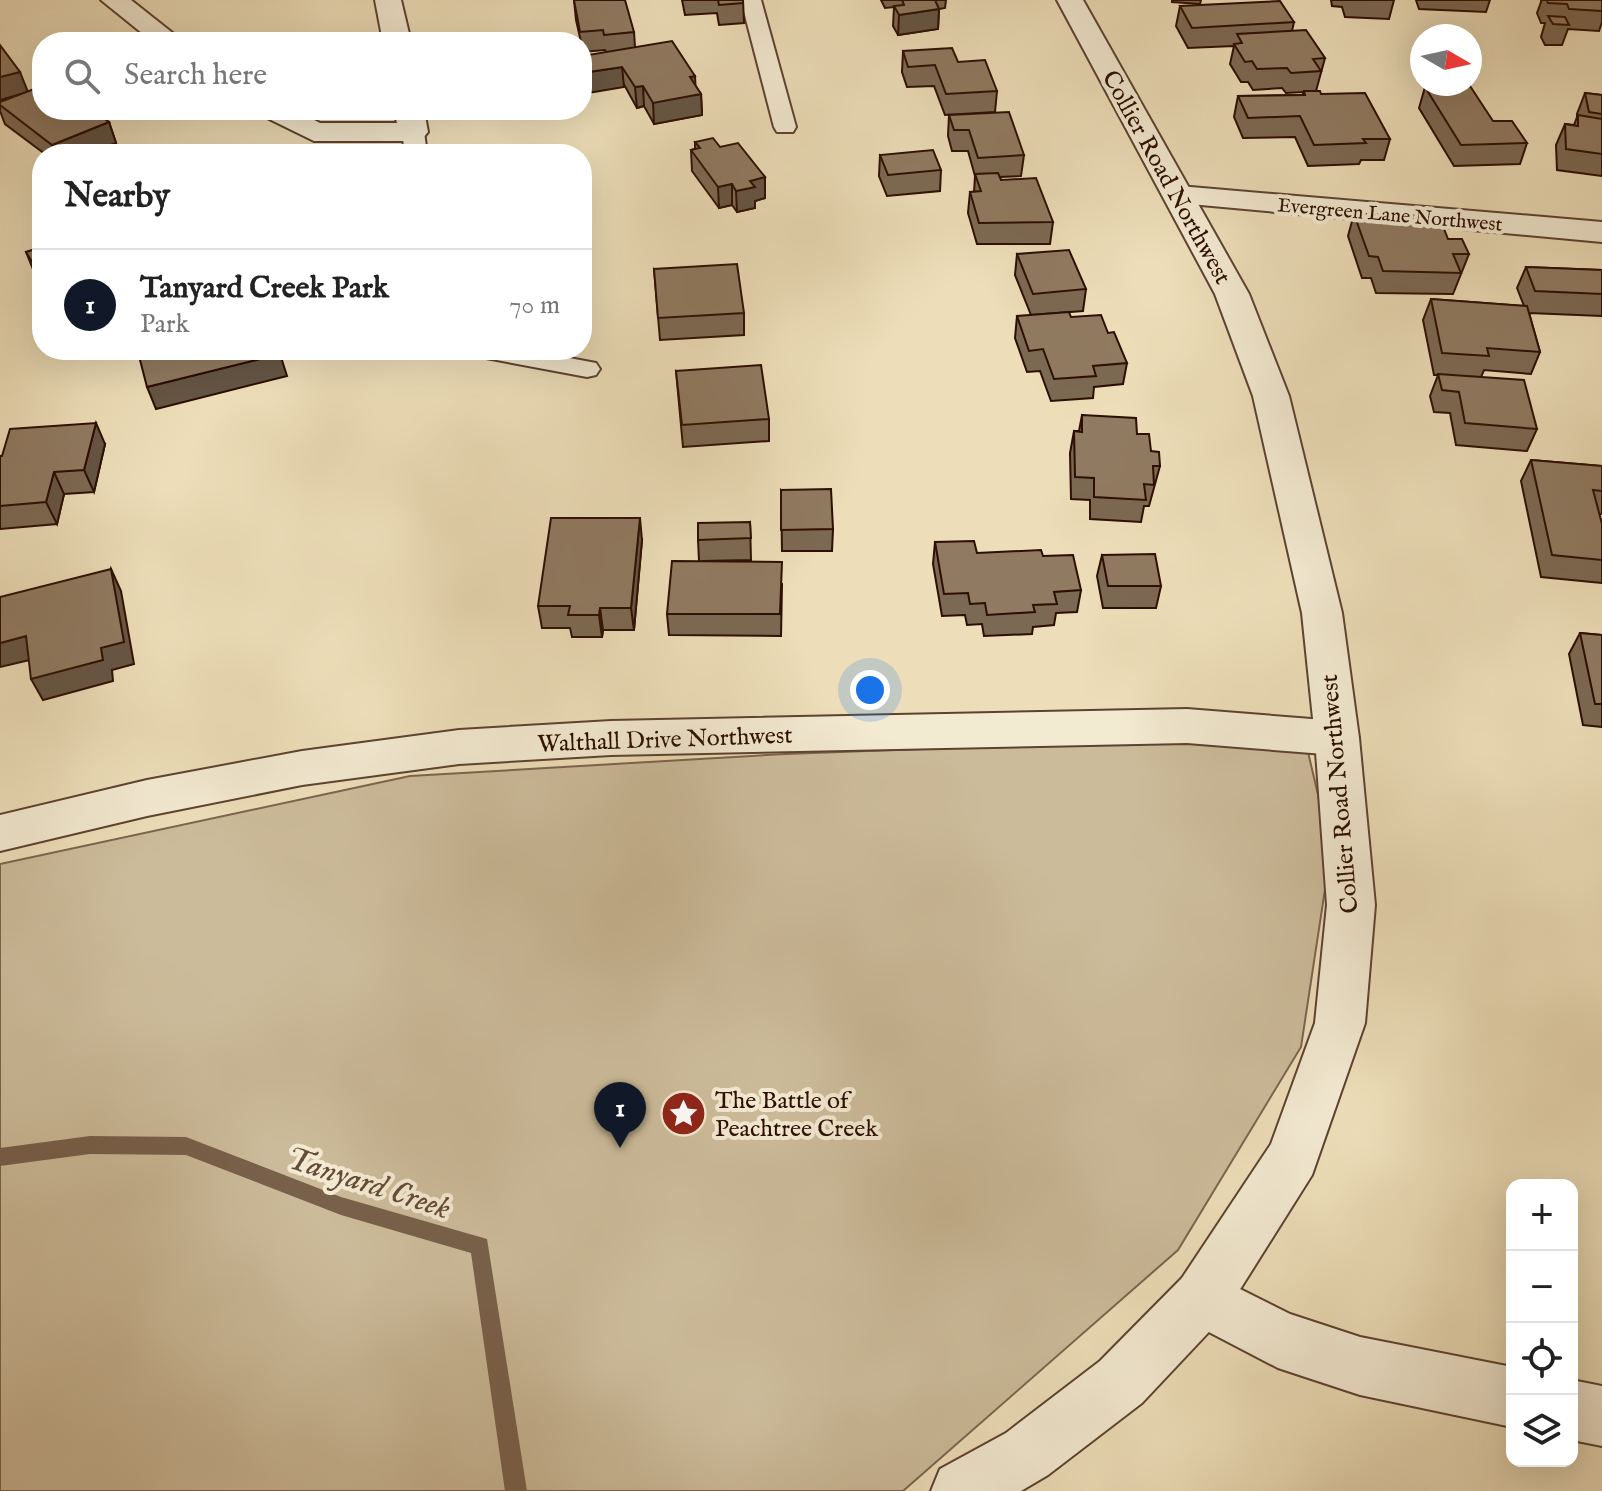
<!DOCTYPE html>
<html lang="en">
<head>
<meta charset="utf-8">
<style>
	body { margin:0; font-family:"IM FELL English",serif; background:#f2f2f2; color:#222 }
	.controls { position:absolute; right:24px; bottom:24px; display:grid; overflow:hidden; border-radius:16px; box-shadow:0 8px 32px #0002 }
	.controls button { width:72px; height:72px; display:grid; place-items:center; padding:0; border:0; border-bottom:2px solid #e0e0e0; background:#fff; color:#222; font:40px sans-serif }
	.compass { position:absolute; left:1410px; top:24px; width:72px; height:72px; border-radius:50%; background:#fff; box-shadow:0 8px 32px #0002; rotate:99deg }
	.you { position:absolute; left:870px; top:690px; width:28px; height:28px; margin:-20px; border:6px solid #fff; border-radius:50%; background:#1a73e8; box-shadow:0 0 0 12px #1a73e833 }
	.badge { display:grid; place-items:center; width:52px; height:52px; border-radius:50%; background:#111827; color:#fff; font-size:26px; font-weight:700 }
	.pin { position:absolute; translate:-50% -66px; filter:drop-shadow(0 2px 4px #0008) }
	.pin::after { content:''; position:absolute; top:42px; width:28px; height:24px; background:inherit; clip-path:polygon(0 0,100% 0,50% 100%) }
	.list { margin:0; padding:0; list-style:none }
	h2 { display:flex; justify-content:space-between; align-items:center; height:104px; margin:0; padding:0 32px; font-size:34px }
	h2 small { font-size:26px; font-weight:400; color:#767676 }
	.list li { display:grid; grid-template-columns:52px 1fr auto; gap:24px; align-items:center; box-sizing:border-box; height:112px; padding:0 32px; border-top:2px solid #e0e0e0 }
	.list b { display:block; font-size:30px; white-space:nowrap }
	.list p { margin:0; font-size:26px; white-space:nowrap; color:#767676 }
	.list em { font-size:26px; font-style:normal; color:#767676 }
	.icon { flex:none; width:44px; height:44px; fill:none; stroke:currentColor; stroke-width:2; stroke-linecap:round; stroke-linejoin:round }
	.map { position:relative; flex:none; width:1602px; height:1491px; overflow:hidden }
	.search { position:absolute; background:#fff; box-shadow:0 8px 32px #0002; left:32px; top:32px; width:560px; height:88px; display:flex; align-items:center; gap:20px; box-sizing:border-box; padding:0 28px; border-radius:32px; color:#767676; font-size:30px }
	.panel { position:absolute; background:#fff; box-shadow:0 8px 32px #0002; left:32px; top:144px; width:560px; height:216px; border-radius:32px }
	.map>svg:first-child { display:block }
	.green { fill:#ccbb9a; stroke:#7c644e; stroke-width:2 }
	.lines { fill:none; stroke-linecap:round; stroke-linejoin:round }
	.stream { fill:#78604b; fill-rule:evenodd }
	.service-casing { stroke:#5c4230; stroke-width:4 }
	.minor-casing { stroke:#5c4230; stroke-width:4 }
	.tertiary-casing { stroke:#5c4230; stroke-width:4 }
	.service { fill:#f3ead2; fill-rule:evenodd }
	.minor { fill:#f3ead2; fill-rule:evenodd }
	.tertiary { fill:#f3ead2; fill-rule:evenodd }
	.wall { fill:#7c6953; stroke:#2c0e02; stroke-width:2 }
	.shaded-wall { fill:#655544; stroke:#2c0e02; stroke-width:2 }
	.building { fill:#907a61; stroke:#2c0e02; stroke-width:2 }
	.labels { text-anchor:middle; stroke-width:8; stroke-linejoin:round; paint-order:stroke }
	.far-street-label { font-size:20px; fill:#2c0e02; stroke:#f3ead2 }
	.street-label { font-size:24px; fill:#2c0e02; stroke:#f3ead2 }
	.poi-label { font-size:24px; fill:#2c0e02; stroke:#f3ead2; text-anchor:start }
	.near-water-label { font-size:32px; font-style:italic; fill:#654c38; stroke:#f3ead2 }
</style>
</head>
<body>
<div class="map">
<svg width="1602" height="1491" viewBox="0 0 1602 1491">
	<rect width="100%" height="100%" fill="#eddeb9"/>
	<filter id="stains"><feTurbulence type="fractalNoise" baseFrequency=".0025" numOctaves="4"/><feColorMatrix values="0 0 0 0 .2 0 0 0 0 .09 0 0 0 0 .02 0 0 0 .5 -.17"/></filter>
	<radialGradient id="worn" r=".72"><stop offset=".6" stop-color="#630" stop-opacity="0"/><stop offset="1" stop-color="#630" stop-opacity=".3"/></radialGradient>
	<path class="green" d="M 1304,735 L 1331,850 L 1301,1047 L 1178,1250 L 903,1491 L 0,1491 L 0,864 L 410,776 L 785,754 Z"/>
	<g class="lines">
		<path class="stream" d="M 90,1136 L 186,1137 L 341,1197 L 487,1239 L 527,1491 L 505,1491 L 471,1253 L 341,1215 L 186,1155 L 90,1154 L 0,1166 L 0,1148 Z"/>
		<defs>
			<g id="service">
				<path d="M 741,0 L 761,0 L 796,127 L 793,132 L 777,132 L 774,127 Z"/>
				<path d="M 413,126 L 424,132 L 427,154 L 405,154 L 402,132 Z"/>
				<path d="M 473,350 L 527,350 L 596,363 L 600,369 L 596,375 L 587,377 L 486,358 L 477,355 Z"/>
			</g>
			<g id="minor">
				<path d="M 101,0 L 131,0 L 184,42 L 153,42 Z"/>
				<path d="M 375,0 L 401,0 L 411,42 L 383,42 Z"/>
				<path d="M 258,110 L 295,110 L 320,123 L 397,123 L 394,110 L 424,110 L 428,132 L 423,138 L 413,141 L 314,141 L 263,116 Z"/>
				<path d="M 1179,186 L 1602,222 L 1602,242 L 1168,202 L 1163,195 L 1168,188 Z"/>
				<path d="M 1187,709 L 1337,721 L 1352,726 L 1359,738 L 1352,750 L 1337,755 L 1187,743 L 611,755 L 459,764 L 302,785 L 147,816 L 0,851 L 0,815 L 147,780 L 302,751 L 459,730 L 611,721 Z"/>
				<path d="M 1202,1270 L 1290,1314 L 1360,1337 L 1512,1367 L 1512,1427 L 1360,1395 L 1278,1368 L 1182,1318 L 1174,1298 L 1182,1278 Z"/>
				<path d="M 1572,1380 L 1602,1386 L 1602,1446 L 1572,1440 Z"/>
			</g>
			<path id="tertiary" d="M 1057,0 L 1083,0 L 1249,294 L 1289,396 L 1342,613 L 1359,738 L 1375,905 L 1365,1023 L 1312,1175 L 1222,1318 L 1142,1403 L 1048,1475 L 1021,1491 L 931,1491 L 940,1469 L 1006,1433 L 1100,1361 L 1182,1278 L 1271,1144 L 1315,1023 L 1327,905 L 1315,738 L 1302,613 L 1253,396 L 1215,294 Z"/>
		</defs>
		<use href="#service" class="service-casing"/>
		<use href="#minor" class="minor-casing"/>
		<use href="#tertiary" class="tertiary-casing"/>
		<use href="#service" class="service"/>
		<use href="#minor" class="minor"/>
		<use href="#tertiary" class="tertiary"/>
	</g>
	<g class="wall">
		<path d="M 574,0 L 634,32 L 635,47 L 695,76 L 695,85 L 701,94 L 702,115 L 654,124 L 644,106 L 637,108 L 605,50 L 583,52 L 582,42 L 581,42 L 576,20 Z"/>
		<path d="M 682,0 L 743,0 L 744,23 L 719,25 L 717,13 L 685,15 Z"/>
		<path d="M 881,0 L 946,0 L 945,8 L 939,9 L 938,29 L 898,35 L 893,26 L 894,7 L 885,8 Z"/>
		<path d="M 1172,0 L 1201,0 L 1200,4 L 1172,2 Z"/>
		<path d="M 1331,0 L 1394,0 L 1389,19 L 1345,17 L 1342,7 L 1332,6 Z"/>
		<path d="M 1416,0 L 1490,0 L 1486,12 L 1419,9 Z"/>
		<path d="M 1541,0 L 1602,0 L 1602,22 L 1599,31 L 1568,29 L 1562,45 L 1545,45 L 1541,37 L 1545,23 L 1541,23 L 1537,13 L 1541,2 Z"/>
		<path d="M 1180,6 L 1294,22 L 1292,31 L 1325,58 L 1316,91 L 1390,139 L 1384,160 L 1361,160 L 1359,164 L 1308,166 L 1295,137 L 1243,138 L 1234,117 L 1238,96 L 1303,95 L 1303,92 L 1286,93 L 1282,88 L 1253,90 L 1248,82 L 1241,82 L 1230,64 L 1234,46 L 1188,48 L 1176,26 Z"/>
		<path d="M 903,51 L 958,62 L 997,91 L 995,112 L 945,115 L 934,86 L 907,87 L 902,72 Z"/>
		<path d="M 1425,87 L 1493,121 L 1527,143 L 1520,164 L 1454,166 L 1419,108 Z"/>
		<path d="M 27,91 L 109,122 L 116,143 L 88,154 L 45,154 L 5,124 L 0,111 L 0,102 L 17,95 L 0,100 Z"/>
		<path d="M 1585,93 L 1602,95 L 1602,176 L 1557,170 L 1556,145 L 1565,124 L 1574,125 L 1577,117 L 1577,114 Z"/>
		<path d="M 949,115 L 1024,155 L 1021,176 L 1000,177 L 1001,180 L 1053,222 L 1050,244 L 977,244 L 968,213 L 970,192 L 974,192 L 975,176 L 968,151 L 952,151 L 948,136 Z"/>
		<path d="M 695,142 L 720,147 L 765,177 L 765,198 L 755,201 L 755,208 L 737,212 L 732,205 L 719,208 L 692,171 L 691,150 L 695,149 Z"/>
		<path d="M 880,155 L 941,170 L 940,191 L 887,196 L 879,176 Z"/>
		<path d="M 1354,214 L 1448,239 L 1469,254 L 1453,294 L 1376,293 L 1371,278 L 1362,278 L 1348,236 Z"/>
		<path d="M 42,247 L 42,284 L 35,274 L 26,252 Z"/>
		<path d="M 1017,254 L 1086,289 L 1083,311 L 1031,315 L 1015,275 Z"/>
		<path d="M 1526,267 L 1602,270 L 1602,316 L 1529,313 L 1540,352 L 1531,374 L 1484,370 L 1481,377 L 1537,429 L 1527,451 L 1456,445 L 1450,413 L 1434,412 L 1430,396 L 1438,375 L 1434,375 L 1423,320 L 1431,299 L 1524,306 L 1517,288 Z"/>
		<path d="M 654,269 L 744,313 L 744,335 L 660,340 Z"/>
		<path d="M 1017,316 L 1071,317 L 1108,333 L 1127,363 L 1123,384 L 1094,387 L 1093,398 L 1051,401 L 1040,371 L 1027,372 L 1015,338 Z"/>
		<path d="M 676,371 L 769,419 L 769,441 L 683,447 Z"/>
		<path d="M 1082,415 L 1137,434 L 1151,451 L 1160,466 L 1149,506 L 1144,506 L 1141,522 L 1090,519 L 1090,500 L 1071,499 L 1070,453 L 1074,431 L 1079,431 Z"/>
		<path d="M 105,444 L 94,492 L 64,494 L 57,524 L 0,529 L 0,456 Z"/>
		<path d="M 1531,460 L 1602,466 L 1602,514 L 1599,514 L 1602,524 L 1602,583 L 1541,577 L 1521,481 Z"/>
		<path d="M 781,490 L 833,529 L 832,551 L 782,551 Z"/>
		<path d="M 750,522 L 751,560 L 702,561 L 782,584 L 781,636 L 669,635 L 667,614 L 699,561 L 698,540 Z"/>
		<path d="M 642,540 L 634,630 L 603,630 L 602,637 L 572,637 L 570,628 L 542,628 L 538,606 Z"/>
		<path d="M 935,542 L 977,553 L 1043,556 L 1081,590 L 1077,612 L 1056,613 L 1054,625 L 1033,627 L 1032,634 L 984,636 L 982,624 L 967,625 L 965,615 L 942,616 L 933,564 Z"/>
		<path d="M 1102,555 L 1161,586 L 1156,608 L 1103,608 L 1097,576 Z"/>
		<path d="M 1580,633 L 1602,635 L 1602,727 L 1583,725 L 1569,654 Z"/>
	</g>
	<g class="shaded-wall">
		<path d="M 939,9 L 938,29 L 898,35 L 899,15 Z"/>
		<path d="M 622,67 L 624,87 L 582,94 L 582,73 Z"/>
		<path d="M 20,72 L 28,92 L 0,100 L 0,77 Z"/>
		<path d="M 695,76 L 696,95 L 701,94 L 702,115 L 654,124 L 653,103 L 690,77 Z"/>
		<path d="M 643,86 L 644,106 L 637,108 L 635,87 Z"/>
		<path d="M 109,122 L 116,143 L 88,154 L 55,154 L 52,145 Z"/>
		<path d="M 765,177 L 765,198 L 755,201 L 755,208 L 737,212 L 736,191 L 750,181 Z"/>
		<path d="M 732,184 L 732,205 L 719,208 L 718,187 Z"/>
		<path d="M 280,354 L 287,376 L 156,409 L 147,387 Z"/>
		<path d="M 96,423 L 105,444 L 94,492 L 84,470 Z"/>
		<path d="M 54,472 L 64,494 L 57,524 L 46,502 Z"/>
		<path d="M 640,518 L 642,540 L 634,630 L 631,608 Z"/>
		<path d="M 111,569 L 121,591 L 134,664 L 112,670 L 113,681 L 43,700 L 31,679 L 101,648 Z"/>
		<path d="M 600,608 L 603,630 L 602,637 L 599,615 Z"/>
		<path d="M 26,636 L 38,658 L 0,667 L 0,643 Z"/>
	</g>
	<g class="building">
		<path d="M 574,0 L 625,0 L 634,32 L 604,35 L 603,30 L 580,32 Z"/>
		<path d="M 718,0 L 743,0 L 743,3 L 719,5 Z"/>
		<path d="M 902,0 L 935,0 L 939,9 L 899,15 L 894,6 L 904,5 Z"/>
		<path d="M 1547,0 L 1602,0 L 1602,11 L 1569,9 L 1567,4 L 1548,3 Z"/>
		<path d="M 1280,1 L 1294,22 L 1192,28 L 1180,6 Z"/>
		<path d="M 1548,16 L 1565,17 L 1569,25 L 1553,24 Z"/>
		<path d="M 1306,30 L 1325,58 L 1313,59 L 1321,71 L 1291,73 L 1287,68 L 1257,69 L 1252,61 L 1245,62 L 1234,44 L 1242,43 L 1237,34 Z"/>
		<path d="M 672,41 L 695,76 L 690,77 L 701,94 L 653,103 L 643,86 L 635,87 L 622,67 L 582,73 L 582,56 Z"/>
		<path d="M 0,45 L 20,72 L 0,77 Z"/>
		<path d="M 952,48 L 958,62 L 985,60 L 997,91 L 946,94 L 935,65 L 908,67 L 903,51 Z"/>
		<path d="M 42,86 L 42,110 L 92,110 L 109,122 L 52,145 L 0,105 L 0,102 Z"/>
		<path d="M 1470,86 L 1493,121 L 1512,121 L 1527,143 L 1461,145 L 1425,87 Z"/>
		<path d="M 1304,91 L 1320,91 L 1321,94 L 1365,93 L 1390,139 L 1363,139 L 1366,143 L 1314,145 L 1300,116 L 1248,118 L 1238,96 L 1305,95 Z"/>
		<path d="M 1585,93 L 1602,95 L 1602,114 L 1589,112 Z"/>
		<path d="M 1009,112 L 1024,155 L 978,158 L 969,130 L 954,130 L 949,115 Z"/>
		<path d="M 1578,115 L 1602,119 L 1602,154 L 1566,149 L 1565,124 L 1578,126 Z"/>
		<path d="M 713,138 L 720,147 L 738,143 L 765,177 L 750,181 L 755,187 L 736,191 L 732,184 L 718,187 L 691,150 L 700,148 L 695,142 Z"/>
		<path d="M 933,150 L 941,170 L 888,175 L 880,155 Z"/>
		<path d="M 998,173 L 1001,180 L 1036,178 L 1053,222 L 979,223 L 970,192 L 981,191 L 975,174 Z"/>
		<path d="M 1354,214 L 1439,216 L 1448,239 L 1462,239 L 1469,254 L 1453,254 L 1461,273 L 1383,271 L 1378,257 L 1369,256 Z"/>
		<path d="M 42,247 L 42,274 L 40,275 L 26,252 Z"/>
		<path d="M 1069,250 L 1086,289 L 1033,294 L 1017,254 Z"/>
		<path d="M 737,264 L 744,313 L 658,318 L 654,269 Z"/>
		<path d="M 1526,267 L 1602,270 L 1602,294 L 1535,291 Z"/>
		<path d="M 1431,299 L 1527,306 L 1540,352 L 1487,348 L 1489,356 L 1442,353 Z"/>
		<path d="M 1069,312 L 1071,317 L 1101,315 L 1108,333 L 1114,332 L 1127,363 L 1093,366 L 1096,376 L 1054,379 L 1043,349 L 1029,351 L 1017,316 Z"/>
		<path d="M 166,350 L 278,350 L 280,354 L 147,387 L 139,356 Z"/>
		<path d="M 761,365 L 769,419 L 682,425 L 676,371 Z"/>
		<path d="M 1438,374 L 1524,380 L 1537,429 L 1465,423 L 1459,392 L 1442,390 Z"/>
		<path d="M 1082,415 L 1136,418 L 1137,434 L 1149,434 L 1151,451 L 1159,452 L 1160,466 L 1153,466 L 1154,485 L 1144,484 L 1146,500 L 1094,497 L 1094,478 L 1075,477 L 1074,431 L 1082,432 Z"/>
		<path d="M 96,423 L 84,470 L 54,472 L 46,502 L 0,506 L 0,456 L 2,456 L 10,429 Z"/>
		<path d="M 1531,460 L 1602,466 L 1602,491 L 1593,490 L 1602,524 L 1602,560 L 1552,555 Z"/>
		<path d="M 831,489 L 833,529 L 781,530 L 781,490 Z"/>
		<path d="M 551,518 L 640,518 L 631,608 L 600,608 L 599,615 L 568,615 L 570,606 L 538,606 Z"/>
		<path d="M 750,522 L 751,538 L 698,540 L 698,523 Z"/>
		<path d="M 974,541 L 977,553 L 1041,550 L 1043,556 L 1073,555 L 1081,590 L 1054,592 L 1057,604 L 1033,605 L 1035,612 L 987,615 L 985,603 L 970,604 L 968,593 L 944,594 L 935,542 Z"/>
		<path d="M 1155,554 L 1161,586 L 1108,586 L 1102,555 Z"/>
		<path d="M 672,561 L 782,562 L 780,614 L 667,614 Z"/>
		<path d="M 111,569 L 124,642 L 101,648 L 103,660 L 31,679 L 26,636 L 0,643 L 0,597 Z"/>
		<path d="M 1580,633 L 1602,635 L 1602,704 L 1595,704 Z"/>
	</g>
	<defs>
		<symbol id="sight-disc" viewBox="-11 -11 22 22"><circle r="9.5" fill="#8f2418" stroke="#f3ead2"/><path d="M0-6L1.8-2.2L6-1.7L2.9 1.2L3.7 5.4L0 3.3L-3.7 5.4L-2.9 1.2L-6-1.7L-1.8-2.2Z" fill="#fff"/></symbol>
	</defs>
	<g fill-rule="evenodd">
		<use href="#sight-disc" x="658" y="1088" width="51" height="51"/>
	</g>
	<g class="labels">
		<g class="far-street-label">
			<text transform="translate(1390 214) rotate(5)" y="7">Evergreen Lane Northwest</text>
		</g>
		<g class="street-label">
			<text transform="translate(1167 177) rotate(61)" y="8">Collier Road Northwest</text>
			<text transform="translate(665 739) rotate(-2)" y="8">Walthall Drive Northwest</text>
			<text transform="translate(1339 794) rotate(-95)" y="8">Collier Road Northwest</text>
		</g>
		<g class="poi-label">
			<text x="715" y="1108">The Battle of<tspan x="715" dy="28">Peachtree Creek</tspan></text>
		</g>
		<g class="near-water-label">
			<text transform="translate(369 1182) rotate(18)" y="11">Tanyard Creek</text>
		</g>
	</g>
	<rect width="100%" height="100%" filter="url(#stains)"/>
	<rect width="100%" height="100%" fill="url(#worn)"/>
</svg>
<div class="controls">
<button>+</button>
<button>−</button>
<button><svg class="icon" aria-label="locate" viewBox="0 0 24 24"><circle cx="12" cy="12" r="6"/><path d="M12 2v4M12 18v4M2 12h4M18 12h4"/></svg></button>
<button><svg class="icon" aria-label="layers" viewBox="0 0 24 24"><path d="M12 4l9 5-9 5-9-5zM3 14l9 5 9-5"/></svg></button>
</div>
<svg class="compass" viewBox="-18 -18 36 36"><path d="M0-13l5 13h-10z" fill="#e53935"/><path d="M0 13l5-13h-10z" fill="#767676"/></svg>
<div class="you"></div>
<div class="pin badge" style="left:620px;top:1148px">1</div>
<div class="search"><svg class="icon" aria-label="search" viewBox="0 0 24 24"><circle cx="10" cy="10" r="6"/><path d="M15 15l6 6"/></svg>Search here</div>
<section class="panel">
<h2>Nearby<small></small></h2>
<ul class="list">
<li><span class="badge">1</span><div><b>Tanyard Creek Park</b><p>Park</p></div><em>70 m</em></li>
</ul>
</section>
</div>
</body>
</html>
